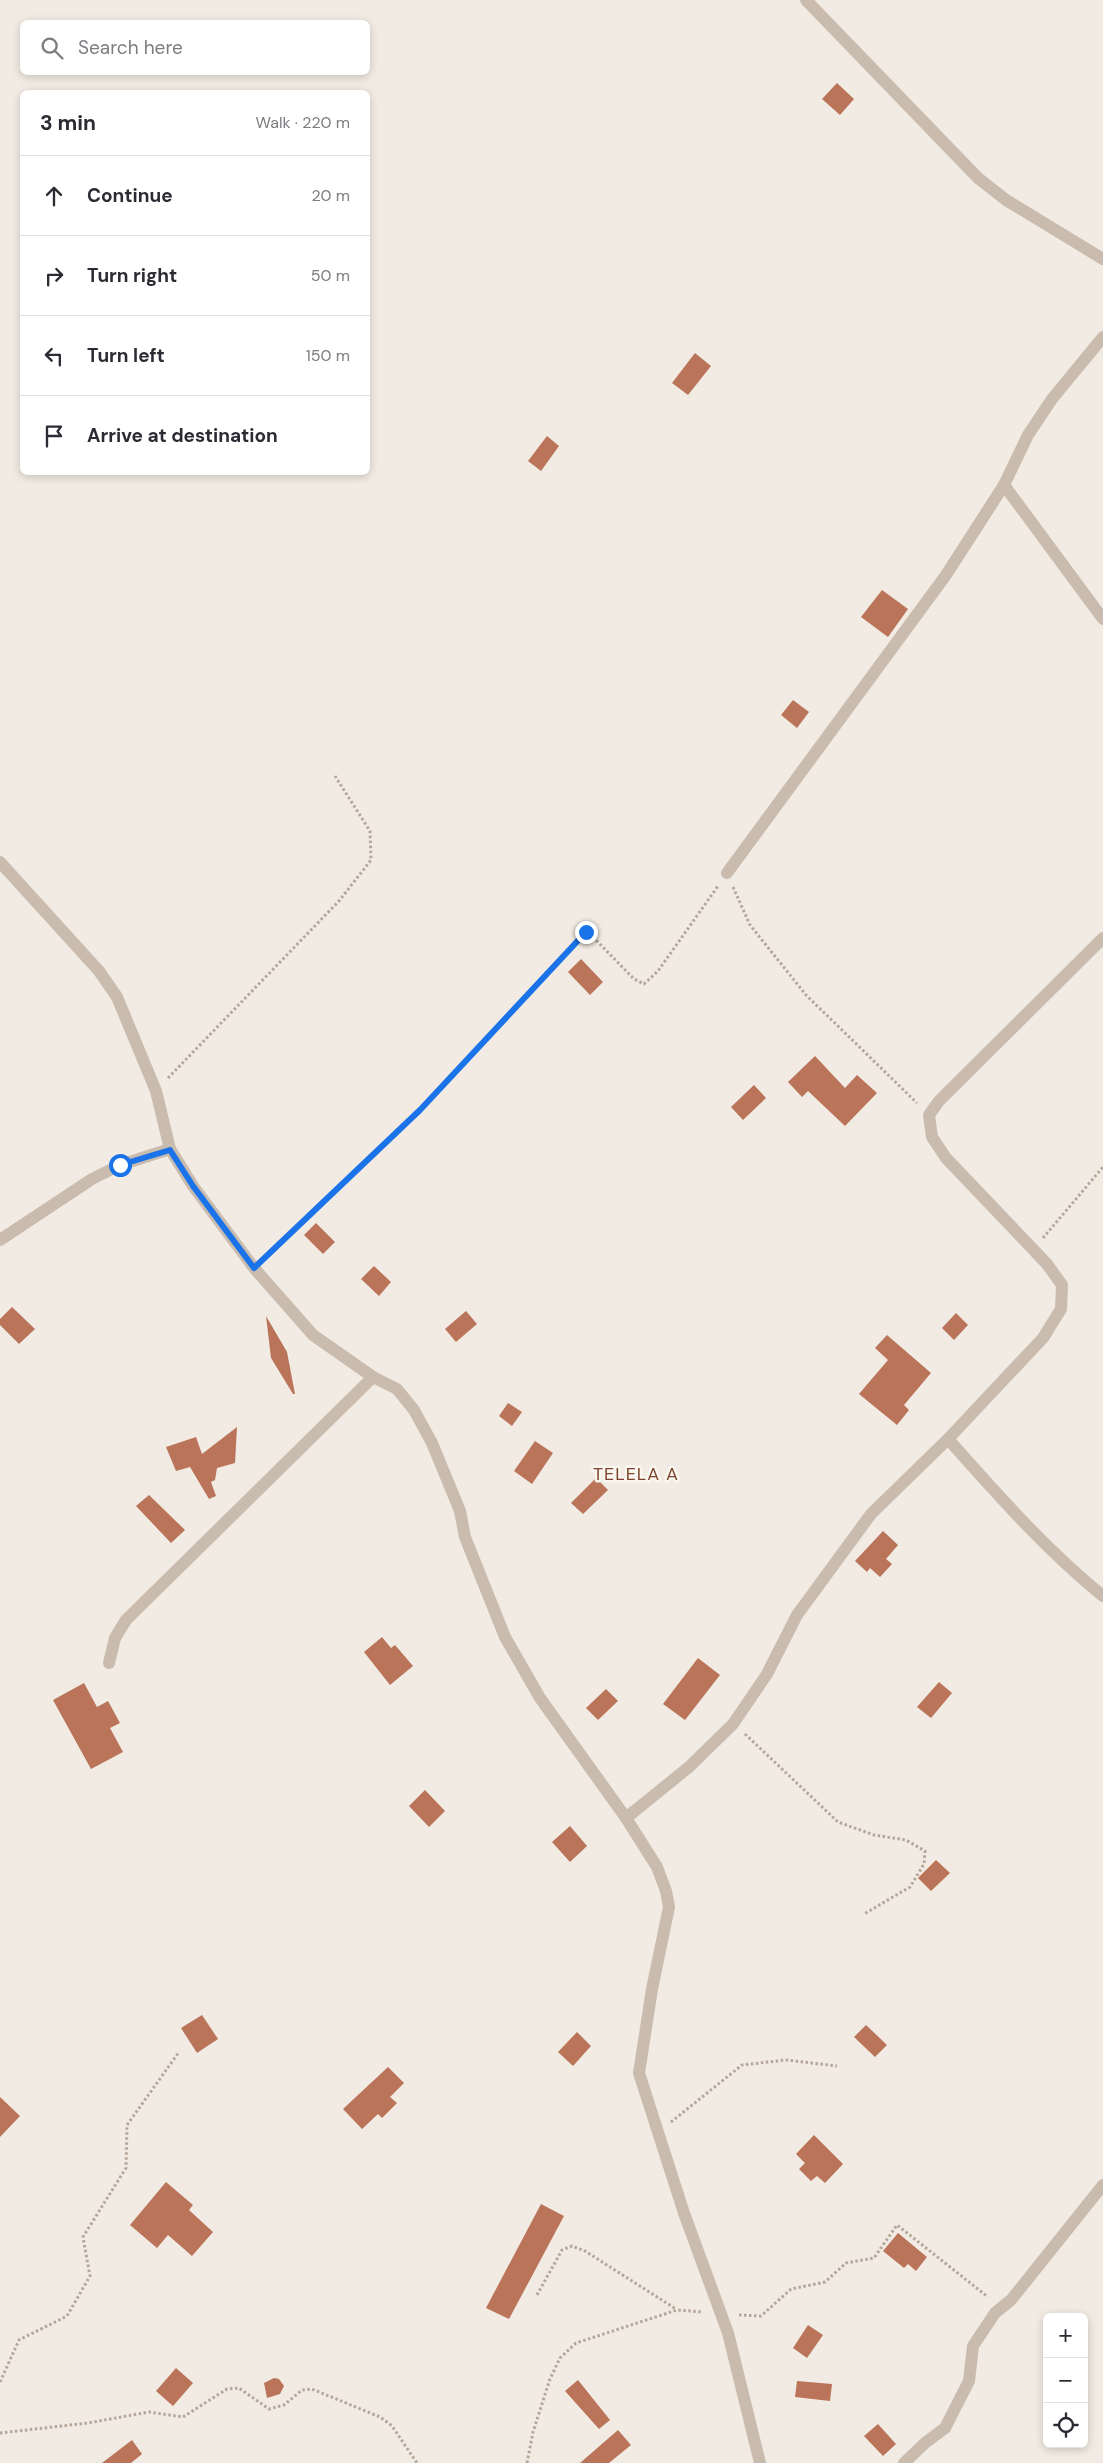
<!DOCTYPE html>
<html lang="en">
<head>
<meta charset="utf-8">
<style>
	body { margin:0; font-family:"DM Sans",sans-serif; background:#f7f7f7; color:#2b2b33 }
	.controls { position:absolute; right:15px; bottom:15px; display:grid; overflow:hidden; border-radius:8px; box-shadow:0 2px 8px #0003 }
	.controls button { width:45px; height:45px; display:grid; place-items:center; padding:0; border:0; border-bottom:1px solid #e1e1e2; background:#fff; color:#2b2b33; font:25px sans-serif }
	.stop { position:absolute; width:15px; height:15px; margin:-11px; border:4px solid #1a73e8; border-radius:50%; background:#fff }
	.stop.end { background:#1a73e8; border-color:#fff; box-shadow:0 1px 5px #0008 }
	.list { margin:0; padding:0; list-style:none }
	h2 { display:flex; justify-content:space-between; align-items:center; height:65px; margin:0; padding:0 20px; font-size:21px }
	h2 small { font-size:16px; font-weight:400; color:#7c7c81 }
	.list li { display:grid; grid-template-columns:32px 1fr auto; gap:15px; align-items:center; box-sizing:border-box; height:80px; padding:0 20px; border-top:1px solid #e1e1e2 }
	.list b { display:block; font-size:19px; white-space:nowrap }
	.list em { font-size:16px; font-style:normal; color:#7c7c81 }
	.icon { flex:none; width:28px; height:28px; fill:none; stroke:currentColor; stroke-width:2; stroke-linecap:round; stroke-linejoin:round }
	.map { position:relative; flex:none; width:1103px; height:2463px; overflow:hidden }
	.search { position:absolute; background:#fff; box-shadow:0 2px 8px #0003; left:20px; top:20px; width:350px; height:55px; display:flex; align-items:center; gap:12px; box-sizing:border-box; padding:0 18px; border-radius:8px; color:#7c7c81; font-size:19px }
	.panel { position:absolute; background:#fff; box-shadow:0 2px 8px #0003; left:20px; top:90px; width:350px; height:385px; border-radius:8px }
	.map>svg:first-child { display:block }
	.building { fill:#ba7459 }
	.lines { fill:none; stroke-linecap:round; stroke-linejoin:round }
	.path { stroke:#b5a69a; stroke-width:3; stroke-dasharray:2.5 2.5; stroke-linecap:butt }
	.minor { stroke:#c9bcaf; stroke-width:12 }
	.route { stroke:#1a73e8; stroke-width:6 }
	.labels { text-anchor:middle; stroke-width:5; stroke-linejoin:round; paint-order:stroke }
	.quarter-label { font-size:18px; letter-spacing:1px; fill:#7f452e; stroke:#f9f5ef }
</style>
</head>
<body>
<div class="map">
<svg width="1103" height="2463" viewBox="0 0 1103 2463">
	<rect width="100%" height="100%" fill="#f2ebe3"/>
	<g class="building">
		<path d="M 837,83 L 854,99 L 840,115 L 822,99 Z"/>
		<path d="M 695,353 L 711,366 L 688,395 L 672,383 Z"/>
		<path d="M 547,436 L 559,446 L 541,471 L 528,461 Z"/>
		<path d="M 882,590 L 908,609 L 888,637 L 861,617 Z"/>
		<path d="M 793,700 L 809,712 L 797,728 L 781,715 Z"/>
		<path d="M 581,959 L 603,982 L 590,995 L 568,972 Z"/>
		<path d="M 815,1056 L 845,1088 L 857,1075 L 877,1093 L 845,1126 L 808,1091 L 802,1097 L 788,1082 Z"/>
		<path d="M 754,1085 L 766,1098 L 743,1120 L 731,1107 Z"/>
		<path d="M 316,1223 L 335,1242 L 323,1254 L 304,1235 Z"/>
		<path d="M 374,1266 L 391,1282 L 379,1296 L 361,1279 Z"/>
		<path d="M 12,1307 L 35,1329 L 19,1344 L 0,1325 L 0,1319 Z"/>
		<path d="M 466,1311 L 477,1324 L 456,1342 L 445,1329 Z"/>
		<path d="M 956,1313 L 968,1325 L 954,1340 L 942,1328 Z"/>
		<path d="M 266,1316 L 287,1352 L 295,1394 L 293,1394 L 271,1358 Z"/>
		<path d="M 887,1335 L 931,1373 L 904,1405 L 909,1410 L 897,1425 L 859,1394 L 888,1360 L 875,1348 Z"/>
		<path d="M 508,1403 L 522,1412 L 512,1426 L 499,1416 Z"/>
		<path d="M 237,1427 L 235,1463 L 217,1468 L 215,1480 L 211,1482 L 216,1496 L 209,1499 L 190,1467 L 176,1471 L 166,1447 L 196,1437 L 202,1454 Z"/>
		<path d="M 535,1441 L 553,1453 L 532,1484 L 514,1471 Z"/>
		<path d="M 596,1478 L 608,1490 L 583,1514 L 571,1503 Z"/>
		<path d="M 149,1495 L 185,1530 L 171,1543 L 136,1506 Z"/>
		<path d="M 883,1531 L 898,1545 L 886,1559 L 892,1564 L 880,1577 L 870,1568 L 867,1572 L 855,1561 Z"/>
		<path d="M 382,1637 L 391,1648 L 395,1645 L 413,1666 L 390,1685 L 364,1652 Z"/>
		<path d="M 698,1658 L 720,1675 L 685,1720 L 663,1704 Z"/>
		<path d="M 939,1682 L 952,1693 L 931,1718 L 917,1707 Z"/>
		<path d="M 84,1683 L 97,1707 L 108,1701 L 120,1723 L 110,1728 L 123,1752 L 91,1769 L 53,1700 Z"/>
		<path d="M 606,1689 L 618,1701 L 598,1720 L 586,1708 Z"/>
		<path d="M 425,1790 L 445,1811 L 429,1827 L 409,1806 Z"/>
		<path d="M 570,1826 L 587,1846 L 570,1862 L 552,1842 Z"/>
		<path d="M 936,1860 L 950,1873 L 931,1891 L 918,1878 Z"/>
		<path d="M 202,2015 L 218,2039 L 197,2053 L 181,2028 Z"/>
		<path d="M 866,2025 L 887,2045 L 875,2057 L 854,2037 Z"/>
		<path d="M 577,2032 L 591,2046 L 573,2066 L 558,2052 Z"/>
		<path d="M 388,2067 L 404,2083 L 390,2097 L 397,2103 L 382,2118 L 378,2114 L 362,2129 L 343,2109 Z"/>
		<path d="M 0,2097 L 20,2116 L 0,2137 Z"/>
		<path d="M 814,2135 L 843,2164 L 825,2183 L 817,2176 L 811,2181 L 799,2169 L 805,2163 L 796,2154 Z"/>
		<path d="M 166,2182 L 193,2205 L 189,2210 L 213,2232 L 192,2256 L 168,2235 L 157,2248 L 130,2225 Z"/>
		<path d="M 541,2204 L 564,2216 L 509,2319 L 486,2308 Z"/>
		<path d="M 898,2233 L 927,2257 L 916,2271 L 908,2264 L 904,2268 L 883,2251 Z"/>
		<path d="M 808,2325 L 823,2335 L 807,2358 L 793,2348 Z"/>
		<path d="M 176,2368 L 193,2383 L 173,2406 L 156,2391 Z"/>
		<path d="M 274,2378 L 279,2379 L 284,2386 L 280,2394 L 267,2398 L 264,2383 Z"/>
		<path d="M 578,2380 L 610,2420 L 599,2429 L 565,2391 Z"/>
		<path d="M 797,2381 L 832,2384 L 830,2401 L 795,2397 Z"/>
		<path d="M 878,2424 L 896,2444 L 883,2456 L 864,2436 Z"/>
		<path d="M 618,2430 L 631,2445 L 609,2463 L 580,2463 Z"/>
		<path d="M 132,2440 L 142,2454 L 131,2463 L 102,2463 Z"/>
	</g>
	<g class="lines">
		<g class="path">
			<path d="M 733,887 L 750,925 L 806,995 L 917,1103"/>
			<path d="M 168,1078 L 339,901 L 371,860 L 370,831 L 335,776"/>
			<path d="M 1043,1238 L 1103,1167"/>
			<path d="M 265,1257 L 420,1110 L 581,935 L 589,933 L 634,979 L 644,984 L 658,971 L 718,886"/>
			<path d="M 745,1734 L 838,1822 L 874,1835 L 906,1840 L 925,1851 L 924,1864 L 910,1887 L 864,1914"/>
			<path d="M 671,2122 L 742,2065 L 786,2060 L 837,2066"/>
			<path d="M 537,2295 L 562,2250 L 572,2246 L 585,2251 L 676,2309"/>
			<path d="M 739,2315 L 761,2316 L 791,2289 L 825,2282 L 846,2263 L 874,2258 L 897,2225 L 988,2297"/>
			<path d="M 0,2382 L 19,2340 L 67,2316 L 90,2276 L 83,2237 L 126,2168 L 127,2125 L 179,2052"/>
			<path d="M 0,2433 L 88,2423 L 149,2412 L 183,2417 L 227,2389 L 239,2388 L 269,2409 L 284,2405 L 302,2390 L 312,2389 L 380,2417 L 392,2426 L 417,2463"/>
			<path d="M 527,2463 L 533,2432 L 550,2379 L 560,2358 L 576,2343 L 677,2310 L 703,2312"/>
		</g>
		<g class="minor">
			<path d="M 806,0 L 978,178 L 1006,200 L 1103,259"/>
			<path d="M 1004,485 L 1103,619"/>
			<path d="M 0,862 L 99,971 L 117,997 L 156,1091 L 170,1149 L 193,1186 L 254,1268 L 313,1335 L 373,1377 L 397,1389 L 414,1410 L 432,1443 L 460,1511 L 465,1537 L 505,1637 L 540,1698 L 626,1818 L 657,1867 L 666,1891 L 669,1907 L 652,1989 L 639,2073 L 684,2213 L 728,2333 L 760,2463"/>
			<path d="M 727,873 L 946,575 L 1004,485 L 1028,435 L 1052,399 L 1103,337"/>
			<path d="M 0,1240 L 92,1179 L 120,1165 L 170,1149"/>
			<path d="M 948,1439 C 997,1494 1046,1550 1103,1596"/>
			<path d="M 109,1663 L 115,1638 L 126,1620 L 373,1377"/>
			<path d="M 626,1818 L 689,1767 L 733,1724 L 767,1674 L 797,1615 L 871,1514 L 948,1439 L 1043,1338 L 1061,1309 L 1062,1285 L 1047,1264 L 946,1158 L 932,1137 L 929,1115 L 939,1101 L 1103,938"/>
			<path d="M 904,2463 L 925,2443 L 945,2428 L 969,2381 L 973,2346 L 995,2313 L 1011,2300 L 1103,2185"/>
		</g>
	</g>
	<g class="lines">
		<path class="route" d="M 120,1165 L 170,1150 L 193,1186 L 254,1268 L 420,1110 L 586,932"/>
	</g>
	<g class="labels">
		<g class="quarter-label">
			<text x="636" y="1480">TELELA A</text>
		</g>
	</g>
</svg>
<div class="controls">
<button>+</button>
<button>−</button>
<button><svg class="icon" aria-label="locate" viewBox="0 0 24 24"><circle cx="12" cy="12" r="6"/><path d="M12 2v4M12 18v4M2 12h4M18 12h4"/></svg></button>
</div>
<div class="stop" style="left:120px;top:1165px"></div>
<div class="stop end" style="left:586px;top:932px"></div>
<div class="search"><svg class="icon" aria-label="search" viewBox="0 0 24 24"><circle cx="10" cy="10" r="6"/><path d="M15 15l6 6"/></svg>Search here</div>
<section class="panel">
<h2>3 min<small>Walk · 220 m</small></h2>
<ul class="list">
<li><svg class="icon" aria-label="ahead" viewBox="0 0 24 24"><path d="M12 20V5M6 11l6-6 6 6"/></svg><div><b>Continue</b></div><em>20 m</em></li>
<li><svg class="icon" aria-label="right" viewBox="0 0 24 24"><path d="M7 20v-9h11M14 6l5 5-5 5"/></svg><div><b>Turn right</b></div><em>50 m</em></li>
<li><svg class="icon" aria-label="left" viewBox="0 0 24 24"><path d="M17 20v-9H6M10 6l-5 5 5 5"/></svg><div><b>Turn left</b></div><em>150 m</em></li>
<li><svg class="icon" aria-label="arrive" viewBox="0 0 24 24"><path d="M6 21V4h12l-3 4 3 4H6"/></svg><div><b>Arrive at destination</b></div></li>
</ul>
</section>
</div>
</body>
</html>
